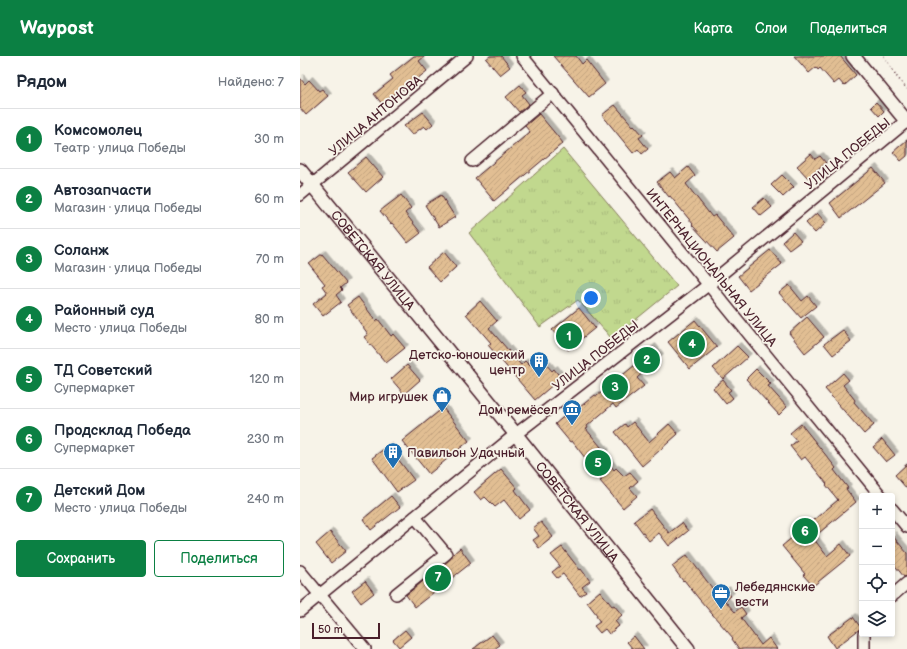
<!DOCTYPE html>
<html lang="ru">
<head>
<meta charset="utf-8">
<style>
	body { margin:0; font-family:"Balsamiq Sans",sans-serif; background:#f2f2f3; color:#1f2937 }
	.controls { position:absolute; right:12px; bottom:12px; display:grid; overflow:hidden; border-radius:4px; box-shadow:0 2px 6px #0003 }
	.controls button { width:36px; height:36px; display:grid; place-items:center; padding:0; border:0; border-bottom:1px solid #e0e1e3; background:#fff; color:#1f2937; font:20px sans-serif }
	.scale { position:absolute; left:12px; bottom:10px; width:68px; box-sizing:border-box; padding-left:4px; border:2px solid #4a1f2b; border-top:0; font-size:11px; line-height:14px; white-space:nowrap; color:#4a1f2b; -webkit-text-stroke:3px #f7f3e8; paint-order:stroke }
	.you { position:absolute; left:291px; top:242px; width:14px; height:14px; margin:-10px; border:3px solid #fff; border-radius:50%; background:#1a73e8; box-shadow:0 0 0 6px #1a73e833 }
	.badge { display:grid; place-items:center; width:26px; height:26px; border-radius:50%; background:#0b8043; color:#fff; font-size:13px; font-weight:700 }
	.pin { position:absolute; translate:-50% -50%; border:2px solid #fff; box-shadow:0 1px 4px #0006 }
	.list { margin:0; padding:0; list-style:none }
	h2 { display:flex; justify-content:space-between; align-items:center; height:52px; margin:0; padding:0 16px; font-size:17px }
	h2 small { font-size:13px; font-weight:400; color:#747a83 }
	.list li { display:grid; grid-template-columns:26px 1fr auto; gap:12px; align-items:center; box-sizing:border-box; height:60px; padding:0 16px; border-top:1px solid #e0e1e3 }
	.list b { display:block; font-size:15px; white-space:nowrap }
	.list p { margin:0; font-size:13px; white-space:nowrap; color:#747a83 }
	.list em { font-size:13px; font-style:normal; color:#747a83 }
	.actions { display:flex; gap:8px; padding:12px 16px }
	.actions a { flex:1; padding:9px 0; border:1px solid #0b8043; border-radius:4px; text-align:center; font-size:14px; color:#0b8043 }
	.actions .main { background:#0b8043; color:#fff }
	.icon { flex:none; width:22px; height:22px; fill:none; stroke:currentColor; stroke-width:2; stroke-linecap:round; stroke-linejoin:round }
	.map { position:relative; flex:none; width:607px; height:593px; overflow:hidden }
	header { display:flex; align-items:center; gap:24px; box-sizing:border-box; height:56px; padding:0 20px; background:#0b8043; color:#fff }
	header strong { font-size:19px }
	nav { display:flex; gap:22px; margin-inline-start:auto; font-size:14px }
	main { display:flex }
	aside { flex:1; background:#fff }
	.map>svg:first-child { display:block }
	.park { fill:url(#park-tufts); stroke:#867c5c }
	.building { fill:url(#building-hatch); stroke:#4a1f2b; filter:url(#shadow) }
	.lines { fill:none; stroke-linecap:round; stroke-linejoin:round }
	.minor-casing { stroke:#4a1f2b; stroke-width:14 }
	.major-casing { stroke:#4a1f2b; stroke-width:16 }
	.path { stroke:#4a1f2b; stroke-width:1.5; stroke-dasharray:1 3; stroke-linecap:butt }
	.minor { stroke:#f7f3e8; stroke-width:11 }
	.major { stroke:#f7f3e8; stroke-width:13 }
	.labels { text-anchor:middle; stroke-width:3.5; stroke-linejoin:round; paint-order:stroke }
	.street-label { font-size:13px; fill:#4a1f2b; stroke:#f7f3e8 }
	.poi-label { font-size:13px; fill:#4a1f2b; stroke:#f7f3e8; text-anchor:end }
</style>
</head>
<body>
<header>
<strong>Waypost</strong>
<nav><a>Карта</a><a>Слои</a><a>Поделиться</a></nav>
</header>
<main>
<aside>
<h2>Рядом<small>Найдено: 7</small></h2>
<ul class="list">
<li><span class="badge">1</span><div><b>Комсомолец</b><p>Театр · улица Победы</p></div><em>30 m</em></li>
<li><span class="badge">2</span><div><b>Автозапчасти</b><p>Магазин · улица Победы</p></div><em>60 m</em></li>
<li><span class="badge">3</span><div><b>Соланж</b><p>Магазин · улица Победы</p></div><em>70 m</em></li>
<li><span class="badge">4</span><div><b>Районный суд</b><p>Место · улица Победы</p></div><em>80 m</em></li>
<li><span class="badge">5</span><div><b>ТД Советский</b><p>Супермаркет</p></div><em>120 m</em></li>
<li><span class="badge">6</span><div><b>Продсклад Победа</b><p>Супермаркет</p></div><em>230 m</em></li>
<li><span class="badge">7</span><div><b>Детский Дом</b><p>Место · улица Победы</p></div><em>240 m</em></li>
</ul>
<div class="actions"><a class="main">Сохранить</a><a>Поделиться</a></div>
</aside>
<div class="map">
<svg width="607" height="593" viewBox="0 0 607 593">
	<defs>
		<pattern id="park-tufts" width="24" height="20" patternUnits="userSpaceOnUse"><rect width="24" height="20" fill="#c1d88e"/><path d="M3 7l-1-3M5 7V3M7 7l1-3M15 17l-1-3M17 17v-4M19 17l1-3" fill="none" stroke="#a7b97b"/></pattern>
		<pattern id="building-hatch" width="6" height="6" patternUnits="userSpaceOnUse"><rect width="6" height="6" fill="#e1be93"/><path d="M-1 1l2-2M0 6l6-6M5 7l2-2" fill="none" stroke="#c3a37f"/></pattern>
		<filter id="shadow"><feDropShadow dx="3.5" dy="-3.5" stdDeviation="0" flood-color="#0004"/></filter>
	</defs>
	<rect width="100%" height="100%" fill="#f7f3e8"/>
	<filter id="ink" filterUnits="userSpaceOnUse"><feTurbulence type="fractalNoise" baseFrequency=".025" numOctaves="2"/><feDisplacementMap in="SourceGraphic" scale="8" xChannelSelector="R" yChannelSelector="G"/><feConvolveMatrix kernelMatrix="1 2 1 2 8 2 1 2 1" color-interpolation-filters="sRGB"/></filter>
	<g filter="url(#ink)">
		<path class="park" d="M 263,93 L 377,230 L 312,283 L 278,244 L 240,271 L 169,177 Z"/>
		<g class="building">
			<path d="M 114,0 L 125,0 L 119,5 L 127,15 L 103,34 L 101,32 L 82,48 L 74,38 L 93,23 L 90,19 Z"/>
			<path d="M 190,0 L 201,0 L 210,11 L 200,19 L 186,3 Z"/>
			<path d="M 253,0 L 276,0 L 282,8 L 286,4 L 305,28 L 289,41 Z"/>
			<path d="M 494,0 L 540,0 L 556,19 L 544,30 L 539,24 L 534,28 L 520,12 L 518,14 L 516,11 L 509,17 Z"/>
			<path d="M 0,22 L 5,28 L 9,24 L 19,35 L 22,33 L 28,40 L 6,59 L 0,52 Z"/>
			<path d="M 220,29 L 226,36 L 222,39 L 229,48 L 219,56 L 206,41 Z"/>
			<path d="M 576,46 L 584,55 L 579,60 L 571,51 Z"/>
			<path d="M 315,49 L 333,70 L 334,69 L 343,79 L 339,82 L 348,93 L 342,98 L 338,93 L 333,97 L 302,59 Z"/>
			<path d="M 123,56 L 133,68 L 127,73 L 124,70 L 112,79 L 104,70 Z"/>
			<path d="M 239,58 L 263,87 L 194,145 L 175,122 L 230,76 L 225,70 Z"/>
			<path d="M 607,84 L 607,100 L 601,105 L 593,96 Z"/>
			<path d="M 511,98 L 515,103 L 520,100 L 526,107 L 508,122 L 497,110 Z"/>
			<path d="M 66,101 L 83,121 L 66,136 L 48,116 Z"/>
			<path d="M 388,111 L 395,120 L 386,128 L 412,161 L 415,159 L 434,182 L 417,196 L 392,169 L 393,168 L 370,140 L 369,141 L 357,126 L 370,116 L 375,122 Z"/>
			<path d="M 573,112 L 585,127 L 541,162 L 530,147 Z"/>
			<path d="M 482,119 L 494,131 L 483,141 L 471,129 Z"/>
			<path d="M 101,139 L 111,152 L 105,157 L 121,177 L 108,187 L 92,167 L 91,168 L 80,155 Z"/>
			<path d="M 141,139 L 155,161 L 139,171 L 125,149 Z"/>
			<path d="M 464,142 L 472,151 L 461,160 L 453,151 Z"/>
			<path d="M 517,157 L 526,167 L 515,177 L 506,167 Z"/>
			<path d="M 493,176 L 501,185 L 489,194 L 482,186 Z"/>
			<path d="M 470,194 L 482,208 L 449,234 L 438,220 Z"/>
			<path d="M 144,196 L 156,211 L 140,226 L 127,211 Z"/>
			<path d="M 22,198 L 46,227 L 40,232 L 42,234 L 36,239 L 41,246 L 23,260 L 13,248 L 27,237 L 22,230 L 25,228 L 9,208 Z"/>
			<path d="M 489,229 L 502,245 L 508,240 L 516,250 L 501,262 L 479,237 Z"/>
			<path d="M 58,241 L 76,265 L 78,263 L 91,280 L 93,278 L 105,292 L 86,307 L 64,281 L 68,278 L 47,249 Z"/>
			<path d="M 180,245 L 197,265 L 189,272 L 221,309 L 225,305 L 229,309 L 239,300 L 252,315 L 254,313 L 261,322 L 235,344 L 188,289 L 191,287 L 166,258 Z"/>
			<path d="M 279,252 L 295,272 L 268,294 L 252,274 Z"/>
			<path d="M 507,261 L 524,281 L 505,297 L 489,277 Z"/>
			<path d="M 395,264 L 417,291 L 390,313 L 368,286 Z"/>
			<path d="M 543,274 L 551,285 L 533,299 L 524,288 Z"/>
			<path d="M 437,290 L 448,301 L 423,323 L 413,312 Z"/>
			<path d="M 352,291 L 360,301 L 337,322 L 344,330 L 316,352 L 313,348 L 287,370 L 288,372 L 286,373 L 306,397 L 303,400 L 314,414 L 316,412 L 324,420 L 330,416 L 338,425 L 330,432 L 337,440 L 323,452 L 300,425 L 302,424 L 272,385 L 270,386 L 255,368 L 273,353 L 275,355 L 295,339 L 297,340 L 335,309 L 333,307 Z"/>
			<path d="M 107,309 L 120,324 L 104,338 L 91,323 Z"/>
			<path d="M 456,313 L 471,328 L 468,330 L 487,351 L 479,359 L 446,323 Z"/>
			<path d="M 543,317 L 549,324 L 543,329 L 555,344 L 554,346 L 574,369 L 564,378 L 525,333 Z"/>
			<path d="M 423,324 L 431,334 L 428,336 L 433,342 L 426,348 L 413,332 Z"/>
			<path d="M 143,352 L 169,385 L 129,418 L 102,385 Z"/>
			<path d="M 333,366 L 349,386 L 369,368 L 378,378 L 342,410 L 315,376 L 325,368 L 327,371 Z"/>
			<path d="M 501,368 L 536,412 L 534,414 L 548,432 L 546,433 L 556,446 L 513,482 L 527,500 L 541,488 L 550,500 L 513,530 L 503,519 L 505,518 L 482,490 L 538,444 L 526,429 L 527,428 L 505,401 L 501,404 L 490,390 L 497,385 L 490,377 Z"/>
			<path d="M 582,383 L 595,399 L 586,406 L 573,391 Z"/>
			<path d="M 88,390 L 114,424 L 97,436 L 72,402 Z"/>
			<path d="M 607,408 L 607,433 L 595,419 Z"/>
			<path d="M 201,413 L 217,432 L 215,434 L 230,454 L 219,463 L 204,444 L 195,451 L 185,441 L 181,444 L 174,436 Z"/>
			<path d="M 91,440 L 100,451 L 71,474 L 63,463 Z"/>
			<path d="M 350,453 L 369,477 L 382,467 L 388,475 L 369,490 L 359,477 L 349,485 L 334,465 Z"/>
			<path d="M 241,466 L 253,481 L 239,492 L 233,484 L 239,480 L 233,472 Z"/>
			<path d="M 30,476 L 46,495 L 31,507 L 16,488 Z"/>
			<path d="M 592,479 L 607,497 L 607,520 L 604,521 L 592,506 Z"/>
			<path d="M 262,491 L 280,514 L 281,513 L 290,525 L 282,531 L 286,536 L 280,540 L 263,518 L 257,522 L 252,516 L 260,510 L 251,499 Z"/>
			<path d="M 160,492 L 171,507 L 115,551 L 106,539 L 150,503 L 153,498 Z"/>
			<path d="M 387,499 L 419,541 L 426,534 L 431,540 L 425,545 L 435,556 L 441,551 L 446,558 L 441,562 L 461,589 L 469,582 L 477,593 L 439,593 L 432,583 L 433,582 L 399,543 L 384,524 L 383,525 L 372,510 Z"/>
			<path d="M 65,525 L 74,537 L 61,547 L 52,535 Z"/>
			<path d="M 300,535 L 312,550 L 314,549 L 322,559 L 315,565 L 319,570 L 309,578 L 305,573 L 300,577 L 294,570 L 300,566 L 296,560 L 297,559 L 287,546 Z"/>
			<path d="M 553,561 L 561,572 L 535,592 L 527,580 Z"/>
			<path d="M 105,574 L 111,581 L 99,591 L 93,584 Z"/>
			<path d="M 192,579 L 200,589 L 194,593 L 173,593 Z"/>
			<path d="M 334,580 L 344,593 L 333,593 L 327,586 Z"/>
		</g>
		<g class="lines">
			<defs>
				<g id="minor">
					<path d="M 222,0 L 581,440"/>
					<path d="M 172,105 L 253,37"/>
					<path d="M 0,139 L 167,0"/>
					<path d="M 592,453 L 607,471"/>
					<path d="M 0,515 L 65,593"/>
					<path d="M 96,538 L 146,498 L 115,461"/>
					<path d="M 592,540 L 607,527"/>
					<path d="M 0,555 L 216,378 L 408,229 L 607,65"/>
					<path d="M 564,593 L 564,578"/>
				</g>
				<g id="major">
					<path d="M 553,0 L 607,66"/>
					<path id="s1" d="M 0,114 L 205,365 L 388,593"/>
				</g>
			</defs>
			<use href="#minor" class="minor-casing"/>
			<use href="#major" class="major-casing"/>
			<path class="path" d="M 584,0 L 597,21 L 607,33"/>
			<use href="#minor" class="minor"/>
			<use href="#major" class="major"/>
		</g>
	</g>
	<defs>
		<symbol id="building-pin" viewBox="-11 -11 22 30"><path d="M0 17L-7.5 6A9.5 9.5 0 1 1 7.5 6Z" fill="#1f6fb2" stroke="#f7f3e8"/><path d="M-4-6H4V6H1V3H-1V6H-4ZM-2.5-4.3h1.7v1.8h-1.7ZM.8-4.3h1.7v1.8H.8ZM-2.5-1h1.7V.8h-1.7ZM.8-1h1.7V.8H.8Z" fill="#fff"/></symbol>
		<symbol id="shop-pin" viewBox="-11 -11 22 30"><path d="M0 17L-7.5 6A9.5 9.5 0 1 1 7.5 6Z" fill="#1f6fb2" stroke="#f7f3e8"/><path d="M-5-2.5h2.3a2.7 3.5 0 0 1 5.4 0H5L5.5 6h-11ZM-1.5-2.5h3a1.5 2.3 0 0 0-3 0Z" fill="#fff"/></symbol>
		<symbol id="museum-pin" viewBox="-11 -11 22 30"><path d="M0 17L-7.5 6A9.5 9.5 0 1 1 7.5 6Z" fill="#1f6fb2" stroke="#f7f3e8"/><path d="M0-6L6-3V-2H-6V-3ZM-5-1h2V3h-2ZM-1-1h2V3h-2ZM3-1h2V3H3ZM-6 4H6V6H-6Z" fill="#fff"/></symbol>
		<symbol id="office-pin" viewBox="-11 -11 22 30"><path d="M0 17L-7.5 6A9.5 9.5 0 1 1 7.5 6Z" fill="#1f6fb2" stroke="#f7f3e8"/><path d="M-6-3h4V-5.5h4V-3h4V5H-6ZM-1-4.5V-3h2v-1.5ZM-6 0V1H6V0Z" fill="#fff"/></symbol>
	</defs>
	<g fill-rule="evenodd">
		<use href="#building-pin" x="228" y="294" width="22" height="30"/>
		<use href="#shop-pin" x="131" y="329" width="22" height="30"/>
		<use href="#museum-pin" x="261" y="342" width="22" height="30"/>
		<use href="#building-pin" x="82" y="385" width="22" height="30"/>
		<use href="#office-pin" x="410" y="526" width="22" height="30"/>
	</g>
	<g class="labels">
		<g class="street-label">
			<text transform="translate(75 59) rotate(-40)" y="5">УЛИЦА АНТОНОВА</text>
			<text transform="translate(547 97) rotate(-39)" y="5">УЛИЦА ПОБЕДЫ</text>
			<text dy="5" stroke="none"><textPath href="#s1" startOffset="116">СОВЕТСКАЯ УЛИЦА</textPath></text>
			<text transform="translate(412 211) rotate(51)" y="5">ИНТЕРНАЦИОНАЛЬНАЯ УЛИЦА</text>
			<text transform="translate(295 299) rotate(-38)" y="5">УЛИЦА ПОБЕДЫ</text>
			<text dy="5" stroke="none"><textPath href="#s1" startOffset="440">СОВЕТСКАЯ УЛИЦА</textPath></text>
		</g>
		<g class="poi-label">
			<text x="225" y="303">Детско-юношеский<tspan x="225" dy="15">центр</tspan></text>
			<text x="128" y="345">Мир игрушек</text>
			<text x="258" y="358">Дом ремёсел</text>
			<text x="107" y="401" text-anchor="start">Павильон Удачный</text>
			<text x="435" y="535" text-anchor="start">Лебедянские<tspan x="435" dy="15">вести</tspan></text>
		</g>
	</g>
</svg>
<div class="controls">
<button>+</button>
<button>−</button>
<button><svg class="icon" aria-label="locate" viewBox="0 0 24 24"><circle cx="12" cy="12" r="6"/><path d="M12 2v4M12 18v4M2 12h4M18 12h4"/></svg></button>
<button><svg class="icon" aria-label="layers" viewBox="0 0 24 24"><path d="M12 4l9 5-9 5-9-5zM3 14l9 5 9-5"/></svg></button>
</div>
<div class="scale">50 m</div>
<div class="you"></div>
<div class="pin badge" style="left:269px;top:280px">1</div>
<div class="pin badge" style="left:347px;top:304px">2</div>
<div class="pin badge" style="left:315px;top:331px">3</div>
<div class="pin badge" style="left:392px;top:288px">4</div>
<div class="pin badge" style="left:298px;top:407px">5</div>
<div class="pin badge" style="left:505px;top:475px">6</div>
<div class="pin badge" style="left:138px;top:522px">7</div>
</div>
</main>
</body>
</html>
